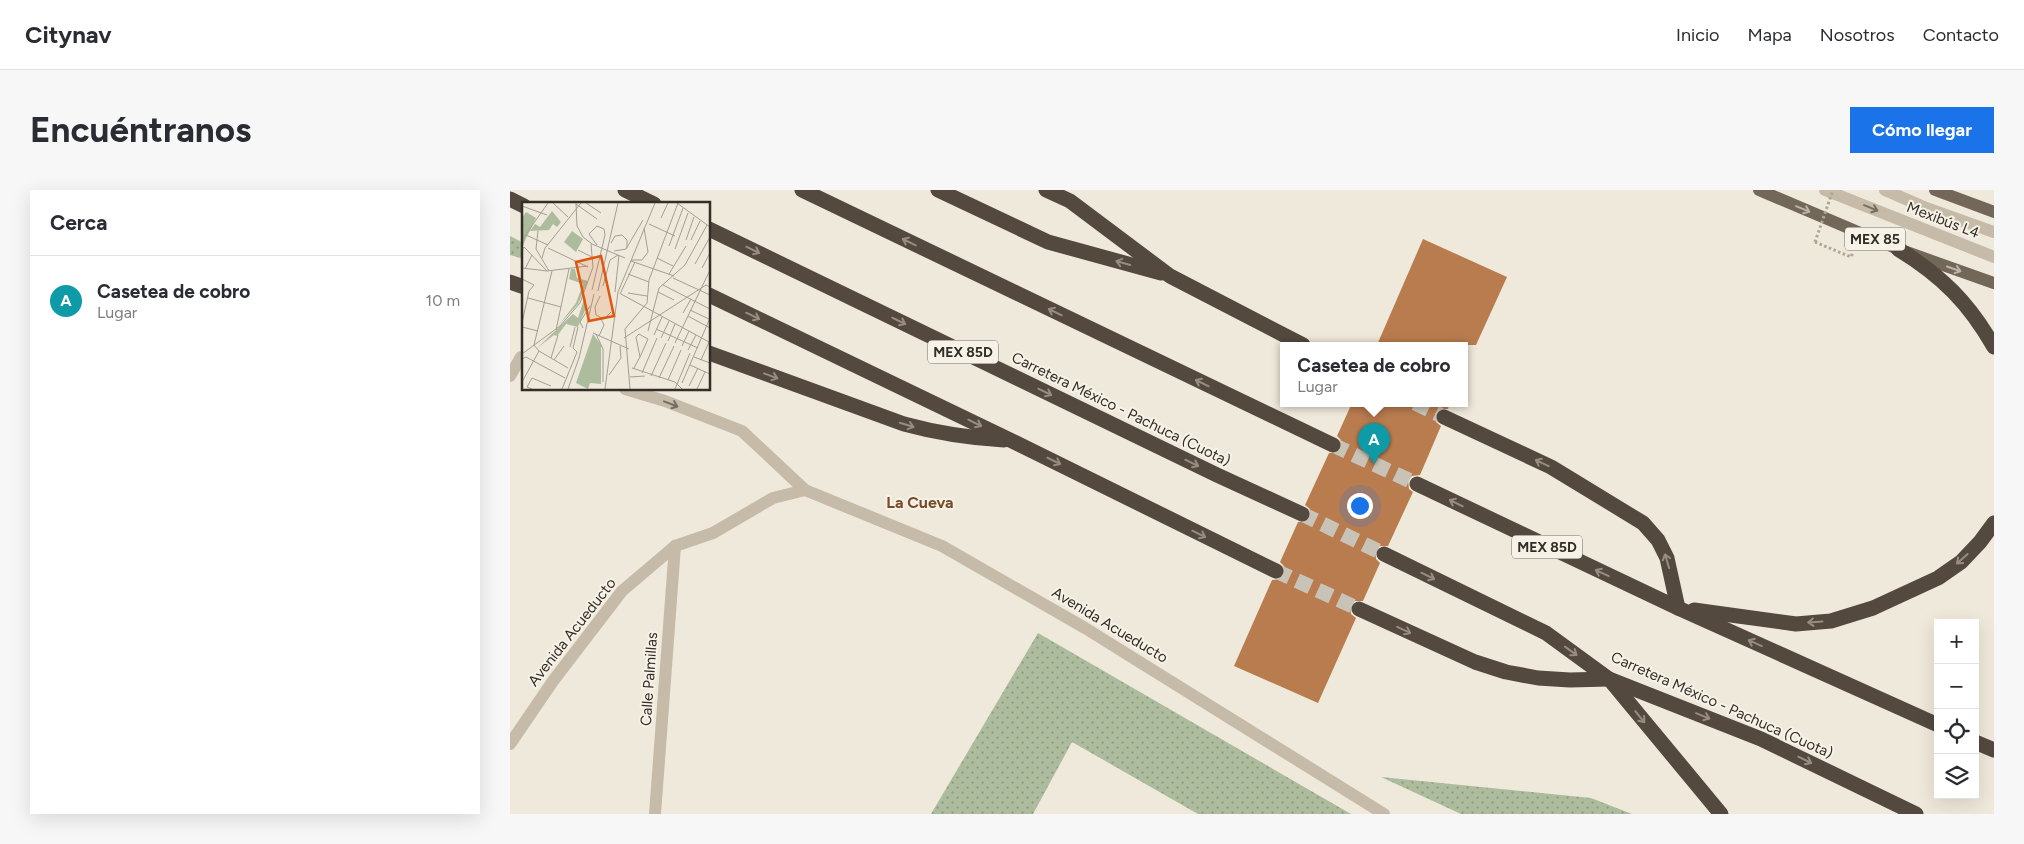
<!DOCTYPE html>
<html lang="es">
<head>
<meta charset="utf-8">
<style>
	body { margin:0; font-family:Figtree,sans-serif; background:#f7f7f7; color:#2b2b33 }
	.controls { position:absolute; right:15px; bottom:15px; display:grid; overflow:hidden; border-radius:0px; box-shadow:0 5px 20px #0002 }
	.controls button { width:45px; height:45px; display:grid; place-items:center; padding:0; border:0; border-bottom:1px solid #e1e1e2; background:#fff; color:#2b2b33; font:25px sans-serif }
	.you { position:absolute; left:849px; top:315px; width:18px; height:18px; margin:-12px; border:4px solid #fff; border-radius:50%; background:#1a73e8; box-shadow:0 0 0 8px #1a73e833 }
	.badge { display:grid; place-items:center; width:32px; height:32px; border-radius:50%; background:#1a73e8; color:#fff; font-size:16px; font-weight:700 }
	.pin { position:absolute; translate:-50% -41px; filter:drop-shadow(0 1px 2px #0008) }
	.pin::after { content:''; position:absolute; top:26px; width:18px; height:15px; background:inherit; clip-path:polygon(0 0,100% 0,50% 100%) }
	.popup { position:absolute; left:770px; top:152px; width:188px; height:65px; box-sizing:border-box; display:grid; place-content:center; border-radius:0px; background:#fff; filter:drop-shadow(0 1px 4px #0005); font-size:16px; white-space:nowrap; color:#7c7c81 }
	.popup b { font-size:19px; color:#2b2b33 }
	.popup::after { content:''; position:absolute; left:50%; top:100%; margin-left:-10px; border:10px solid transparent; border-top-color:#fff }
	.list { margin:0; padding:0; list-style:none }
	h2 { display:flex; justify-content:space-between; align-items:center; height:65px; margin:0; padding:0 20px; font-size:21px }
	h2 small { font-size:16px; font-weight:400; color:#7c7c81 }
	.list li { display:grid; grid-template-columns:32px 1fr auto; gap:15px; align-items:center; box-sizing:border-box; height:90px; padding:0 20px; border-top:1px solid #e1e1e2 }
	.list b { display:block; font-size:19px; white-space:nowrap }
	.list p { margin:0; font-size:16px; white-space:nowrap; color:#7c7c81 }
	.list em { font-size:16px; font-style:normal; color:#7c7c81 }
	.icon { flex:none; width:28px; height:28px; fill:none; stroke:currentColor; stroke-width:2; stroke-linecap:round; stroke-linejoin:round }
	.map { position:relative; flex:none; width:1484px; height:624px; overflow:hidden; border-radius:0px }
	header { display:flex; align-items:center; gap:30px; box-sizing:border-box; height:70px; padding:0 25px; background:#fff; border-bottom:1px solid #e1e1e2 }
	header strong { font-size:24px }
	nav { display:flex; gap:28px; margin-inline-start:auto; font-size:18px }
	.intro { display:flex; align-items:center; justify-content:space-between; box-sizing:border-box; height:120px; padding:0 30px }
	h1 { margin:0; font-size:35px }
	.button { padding:12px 22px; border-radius:0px; background:#1a73e8; color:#fff; font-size:18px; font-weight:700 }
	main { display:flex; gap:30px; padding:0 30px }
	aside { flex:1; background:#fff; border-radius:0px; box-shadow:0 5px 20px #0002 }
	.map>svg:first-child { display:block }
	.grass { fill:url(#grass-dots) }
	.building { fill:#b97c4f }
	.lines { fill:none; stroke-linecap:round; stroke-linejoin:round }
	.highway-tunnel { stroke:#c9c3b7; stroke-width:15; stroke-dasharray:15 8; stroke-linecap:butt }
	.path { stroke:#b1a593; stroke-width:3; stroke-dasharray:2.5 2.5; stroke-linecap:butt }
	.minor { stroke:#c5bba8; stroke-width:12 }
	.major { stroke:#73675a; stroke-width:12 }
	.highway { stroke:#53493f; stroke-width:15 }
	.path-bridge { stroke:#b1a593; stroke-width:3; stroke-dasharray:2.5 2.5; stroke-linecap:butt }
	.oneway { stroke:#756d61 }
	.oneway2 { stroke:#bcb3a8 }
	.oneway3 { stroke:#958d82 }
	.labels { text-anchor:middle; stroke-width:4; stroke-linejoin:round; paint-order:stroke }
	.shield { fill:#f7f2e7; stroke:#6e6861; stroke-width:1 }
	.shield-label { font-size:14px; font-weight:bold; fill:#332d27 }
	.street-label { font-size:15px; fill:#332d27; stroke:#f7f2e7 }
	.neighbourhood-label { font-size:16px; font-weight:bold; fill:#794b29; stroke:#f7f2e7 }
	.inset-road { fill:none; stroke:#a49e93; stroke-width:1 }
	.view { fill:#df570d; fill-opacity:0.15; stroke:#df570d; stroke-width:2.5 }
	.inset-edge { fill:none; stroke:#332d27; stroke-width:2.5 }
</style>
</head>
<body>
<header>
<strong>Citynav</strong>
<nav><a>Inicio</a><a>Mapa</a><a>Nosotros</a><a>Contacto</a></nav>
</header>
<div class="intro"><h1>Encuéntranos</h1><a class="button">Cómo llegar</a></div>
<main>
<aside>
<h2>Cerca<small></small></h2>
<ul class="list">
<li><span class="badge" style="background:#0f9aa8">A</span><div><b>Casetea de cobro</b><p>Lugar</p></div><em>10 m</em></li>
</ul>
</aside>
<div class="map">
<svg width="1484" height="624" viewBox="0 0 1484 624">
	<defs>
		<pattern id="grass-dots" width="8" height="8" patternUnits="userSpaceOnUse" patternTransform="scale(1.25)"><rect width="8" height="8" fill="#acbc9d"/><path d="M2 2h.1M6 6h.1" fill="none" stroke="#8d9980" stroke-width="1.8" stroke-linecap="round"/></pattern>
	</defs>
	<rect width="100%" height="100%" fill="#efe9db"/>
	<g class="grass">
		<path d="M 0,46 L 14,53 L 14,69 L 0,65 Z"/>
		<path d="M 528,443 L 841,624 L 688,624 L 562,552 L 523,624 L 421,624 Z"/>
		<path d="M 871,587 L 1081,608 L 1122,624 L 951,624 Z"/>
	</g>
	<g class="building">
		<path d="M 913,49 L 997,87 L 966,155 L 867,155 Z"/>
		<path d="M 842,213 L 940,213 L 938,219 L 929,219 L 925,224 L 926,232 L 931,236 L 910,285 L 902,286 L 898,290 L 899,299 L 903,302 L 878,356 L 869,356 L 865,360 L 866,369 L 870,373 L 853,411 L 844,411 L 840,416 L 841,424 L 846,428 L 808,513 L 724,476 L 762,390 L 771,389 L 775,385 L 774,376 L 770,372 L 788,332 L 797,332 L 801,327 L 800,319 L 795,315 L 819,263 L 828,263 L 832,259 L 831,250 L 827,246 Z"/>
	</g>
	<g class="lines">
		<g class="highway-tunnel">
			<path d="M 905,213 L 934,227"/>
			<path d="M 823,255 L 907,294"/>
			<path d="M 792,324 L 874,364"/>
			<path d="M 766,381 L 849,419"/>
		</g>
		<path class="path" d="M 1305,52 L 1341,67 L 1343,62"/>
		<g class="minor">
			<path d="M 1315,0 L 1484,67"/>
			<path d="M 1375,0 L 1416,18 L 1484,42"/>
			<path d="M 0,186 L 11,167"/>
			<path d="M 115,199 L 155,211 L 232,241 L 295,300 L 432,356 L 575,438 L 874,624"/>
			<path d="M 0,554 L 43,491 L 112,401 L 165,356 L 203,343 L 263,308 L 295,300"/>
			<path d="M 145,624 L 165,356"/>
		</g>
		<g class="major">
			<path d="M 1249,0 L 1388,59 L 1484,93"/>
			<path d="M 1425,0 L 1484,22"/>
		</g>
		<g class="highway">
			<path d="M 115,0 L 144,14"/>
			<path d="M 292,0 L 823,255"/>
			<path d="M 428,0 L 538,52 L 651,83"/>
			<path d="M 536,0 L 560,11 L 660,86 L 793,155"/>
			<path d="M 0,9 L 14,16"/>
			<path d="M 199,39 L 707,285 L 792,324"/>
			<path d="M 1388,59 C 1432,86 1459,113 1484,157"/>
			<path d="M 0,92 L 14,97"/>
			<path d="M 199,105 L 500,250 L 766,381"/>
			<path d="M 199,163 L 394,234 C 427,243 459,248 494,250"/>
			<path d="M 934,227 L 1041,277 L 1133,333 L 1148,350 L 1157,368 L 1168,418"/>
			<path d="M 907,294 L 1168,418 L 1428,535"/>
			<path d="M 874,364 L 1036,443 L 1099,489 L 1251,549 L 1406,624"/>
			<path d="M 849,419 L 965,472 L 996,482 L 1028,488 L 1060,490 L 1099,489"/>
			<path d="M 1184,420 L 1286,434 L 1321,431 L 1363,418 L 1428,388 L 1451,372 L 1470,352 L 1484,333"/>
			<path d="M 1100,490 L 1211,624"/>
			<path d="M 1465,552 L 1484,560"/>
		</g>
		<path class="path-bridge" d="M 1305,52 L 1323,0"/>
	</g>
	<defs><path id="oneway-shaft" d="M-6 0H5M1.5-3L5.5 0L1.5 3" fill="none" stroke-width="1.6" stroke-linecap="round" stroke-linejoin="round" transform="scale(1.25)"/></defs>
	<g class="oneway">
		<use href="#oneway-shaft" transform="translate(1361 18) rotate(22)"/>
		<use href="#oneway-shaft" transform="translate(161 214) rotate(21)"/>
	</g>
	<g class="oneway2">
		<use href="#oneway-shaft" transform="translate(1293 19) rotate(23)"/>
		<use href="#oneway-shaft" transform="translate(1444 79) rotate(19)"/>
	</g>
	<g class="oneway3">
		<use href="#oneway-shaft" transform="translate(399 52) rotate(-154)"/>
		<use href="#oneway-shaft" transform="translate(243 60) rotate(26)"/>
		<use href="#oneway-shaft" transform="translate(613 73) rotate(-164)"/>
		<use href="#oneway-shaft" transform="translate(545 122) rotate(-154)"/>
		<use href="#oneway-shaft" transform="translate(243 126) rotate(26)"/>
		<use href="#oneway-shaft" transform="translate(389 131) rotate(26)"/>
		<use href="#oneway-shaft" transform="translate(261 186) rotate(20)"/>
		<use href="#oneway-shaft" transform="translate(692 193) rotate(-154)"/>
		<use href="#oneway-shaft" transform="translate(535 202) rotate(26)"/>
		<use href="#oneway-shaft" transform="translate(465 233) rotate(26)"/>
		<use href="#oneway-shaft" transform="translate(397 235) rotate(17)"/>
		<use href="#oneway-shaft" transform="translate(544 271) rotate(26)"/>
		<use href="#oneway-shaft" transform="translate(682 273) rotate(26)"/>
		<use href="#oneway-shaft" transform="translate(1032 273) rotate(-155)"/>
		<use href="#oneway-shaft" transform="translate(946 313) rotate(-154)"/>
		<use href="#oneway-shaft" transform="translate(689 344) rotate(26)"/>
		<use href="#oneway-shaft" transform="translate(1452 369) rotate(138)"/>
		<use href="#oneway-shaft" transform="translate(1157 371) rotate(-107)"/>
		<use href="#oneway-shaft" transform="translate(1092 383) rotate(-155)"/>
		<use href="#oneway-shaft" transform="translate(918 386) rotate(26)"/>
		<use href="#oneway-shaft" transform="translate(1305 432) rotate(176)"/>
		<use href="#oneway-shaft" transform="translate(894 440) rotate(25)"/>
		<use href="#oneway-shaft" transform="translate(1245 453) rotate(-156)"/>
		<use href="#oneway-shaft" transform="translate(1061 461) rotate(36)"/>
		<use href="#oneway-shaft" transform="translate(1193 526) rotate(22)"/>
		<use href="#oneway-shaft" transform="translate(1130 527) rotate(51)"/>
		<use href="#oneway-shaft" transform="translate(1295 570) rotate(26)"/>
	</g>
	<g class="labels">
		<g class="shield">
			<rect x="1335" y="37.5" width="60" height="23" rx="4"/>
			<rect x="418" y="150.5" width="70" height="23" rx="4"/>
			<rect x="1002" y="345.5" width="70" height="23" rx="4"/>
		</g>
		<g class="shield-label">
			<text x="1365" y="54">MEX 85</text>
			<text x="453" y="167">MEX 85D</text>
			<text x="1037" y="362">MEX 85D</text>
		</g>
		<g class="street-label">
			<text transform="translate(1433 30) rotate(21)" y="5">Mexibús L4</text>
			<text transform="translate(611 219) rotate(26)" y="5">Carretera México - Pachuca (Cuota)</text>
			<text transform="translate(600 435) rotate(31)" y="5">Avenida Acueducto</text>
			<text transform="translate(62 442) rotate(-52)" y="5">Avenida Acueducto</text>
			<text transform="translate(139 489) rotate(-86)" y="5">Calle Palmillas</text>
			<text transform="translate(1212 515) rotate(24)" y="5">Carretera México - Pachuca (Cuota)</text>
		</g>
		<g class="neighbourhood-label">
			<text x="410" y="318">La Cueva</text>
		</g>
	</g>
	<g transform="translate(12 12)">
		<rect width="188" height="188" fill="#efe9db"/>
		<path d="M 30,9 L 39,20 L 35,25 L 31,22 L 27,28 L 8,29 L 13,22 L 18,25 ZM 50,29 L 61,37 L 54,50 L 42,40 ZM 49,67 L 53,67 L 55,76 L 66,79 L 56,102 L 36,124 L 54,101 L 61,82 L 47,77 ZM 63,94 L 64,106 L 56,125 L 44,122 L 35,134 L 32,133 L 15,146 L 51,112 L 56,116 ZM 71,132 L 79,143 L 79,182 L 68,181 L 66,187 L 54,181 Z" fill="#acbc9d"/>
		<path d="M 4,10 L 14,16 L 0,45 L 0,16 Z" fill="#acbc9d"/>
		<path class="inset-road" d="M 31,1 L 46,15M 54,1 L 55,24 L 61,35 L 70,42 L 103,56M 64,1 L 79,11M 155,1 L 188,25M 54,2 L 75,17M 0,4 L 25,13M 139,16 L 146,1M 127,22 L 153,34M 16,29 L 14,47 L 27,69M 4,33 L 26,43M 0,38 L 26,1M 164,38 L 172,15M 169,38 L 178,19M 89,41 L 93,34 L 100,33 L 105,38 L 105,46M 147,44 L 161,6M 26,46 L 66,65M 153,47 L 166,11M 0,48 L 2,45 L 25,69M 56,48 L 72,56M 92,49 L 104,47 L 121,18M 20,56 L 23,46 L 59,1M 135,56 L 151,64M 109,58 L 120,58 L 126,50 L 122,26M 109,59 L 152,74M 173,62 L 188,35M 0,66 L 25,69 L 66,64M 180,66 L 188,51M 3,67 L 10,53M 30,69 L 12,143 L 17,149 L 46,166M 106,72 L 127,80M 147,72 L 164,44M 151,76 L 188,93M 0,77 L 12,83 L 7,89 L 0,121M 141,83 L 188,107M 81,84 L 88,58 L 96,53M 70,88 L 83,33 L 82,27 L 75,24 L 67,32 L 75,43M 76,89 L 96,1M 93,90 L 97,53M 136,90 L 152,98M 106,91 L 125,94M 98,92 L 113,60M 99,92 L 187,140 L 179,158M 78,94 L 73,105 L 74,113 L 82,117 L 89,110M 6,96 L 39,105M 168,108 L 187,117M 161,111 L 169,97M 166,114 L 188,126M 0,125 L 16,129M 61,126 L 58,120 L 68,104M 134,127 L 176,146M 34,128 L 47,67M 126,129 L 137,86 L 163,63 L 185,23M 71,131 L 107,147M 74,132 L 81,147 L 81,180M 132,133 L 140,115M 77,134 L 82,123 L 79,117M 102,136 L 184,83 L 188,85M 139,136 L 147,119M 146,139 L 153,122M 153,141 L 188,68M 160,144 L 167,129M 48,145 L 53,125M 166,148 L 174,133M 0,152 L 38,124 L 58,101 L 71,65 L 69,42M 172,155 L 188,161M 29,156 L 36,133M 0,157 L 4,155 L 43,176M 32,158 L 42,144M 168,163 L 188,172M 110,166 L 153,180 L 160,187M 112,166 L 114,162 L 118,155 L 126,137 L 117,132 L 114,135 L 118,155M 120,171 L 135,136M 87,173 L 99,156 L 98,144M 129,174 L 144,141M 108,175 L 123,174M 137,176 L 152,144M 146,178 L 159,148M 0,180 L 17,149M 160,181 L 188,116M 167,184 L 176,166M 10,187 L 5,185 L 10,176 L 29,184M 40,187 L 55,150 L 51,146 L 56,125M 46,187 L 57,156 L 72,92M 83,187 L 96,90 L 133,1M 108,187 L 103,127 L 125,101 L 127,78 L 156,1M 153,187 L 168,151M 175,187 L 183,170"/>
		<path class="view" d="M 79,54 L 92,114 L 67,119 L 54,60 Z"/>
		<rect width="188" height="188" class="inset-edge"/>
	</g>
</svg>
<div class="controls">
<button>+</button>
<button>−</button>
<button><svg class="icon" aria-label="locate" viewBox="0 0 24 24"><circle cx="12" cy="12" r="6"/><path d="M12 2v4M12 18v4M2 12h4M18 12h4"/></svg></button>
<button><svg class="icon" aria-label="layers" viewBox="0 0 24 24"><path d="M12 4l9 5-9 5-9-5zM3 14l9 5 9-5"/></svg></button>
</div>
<div class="you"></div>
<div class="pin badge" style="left:864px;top:274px;background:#0f9aa8">A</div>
<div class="popup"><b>Casetea de cobro</b>Lugar</div>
</div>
</main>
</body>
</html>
